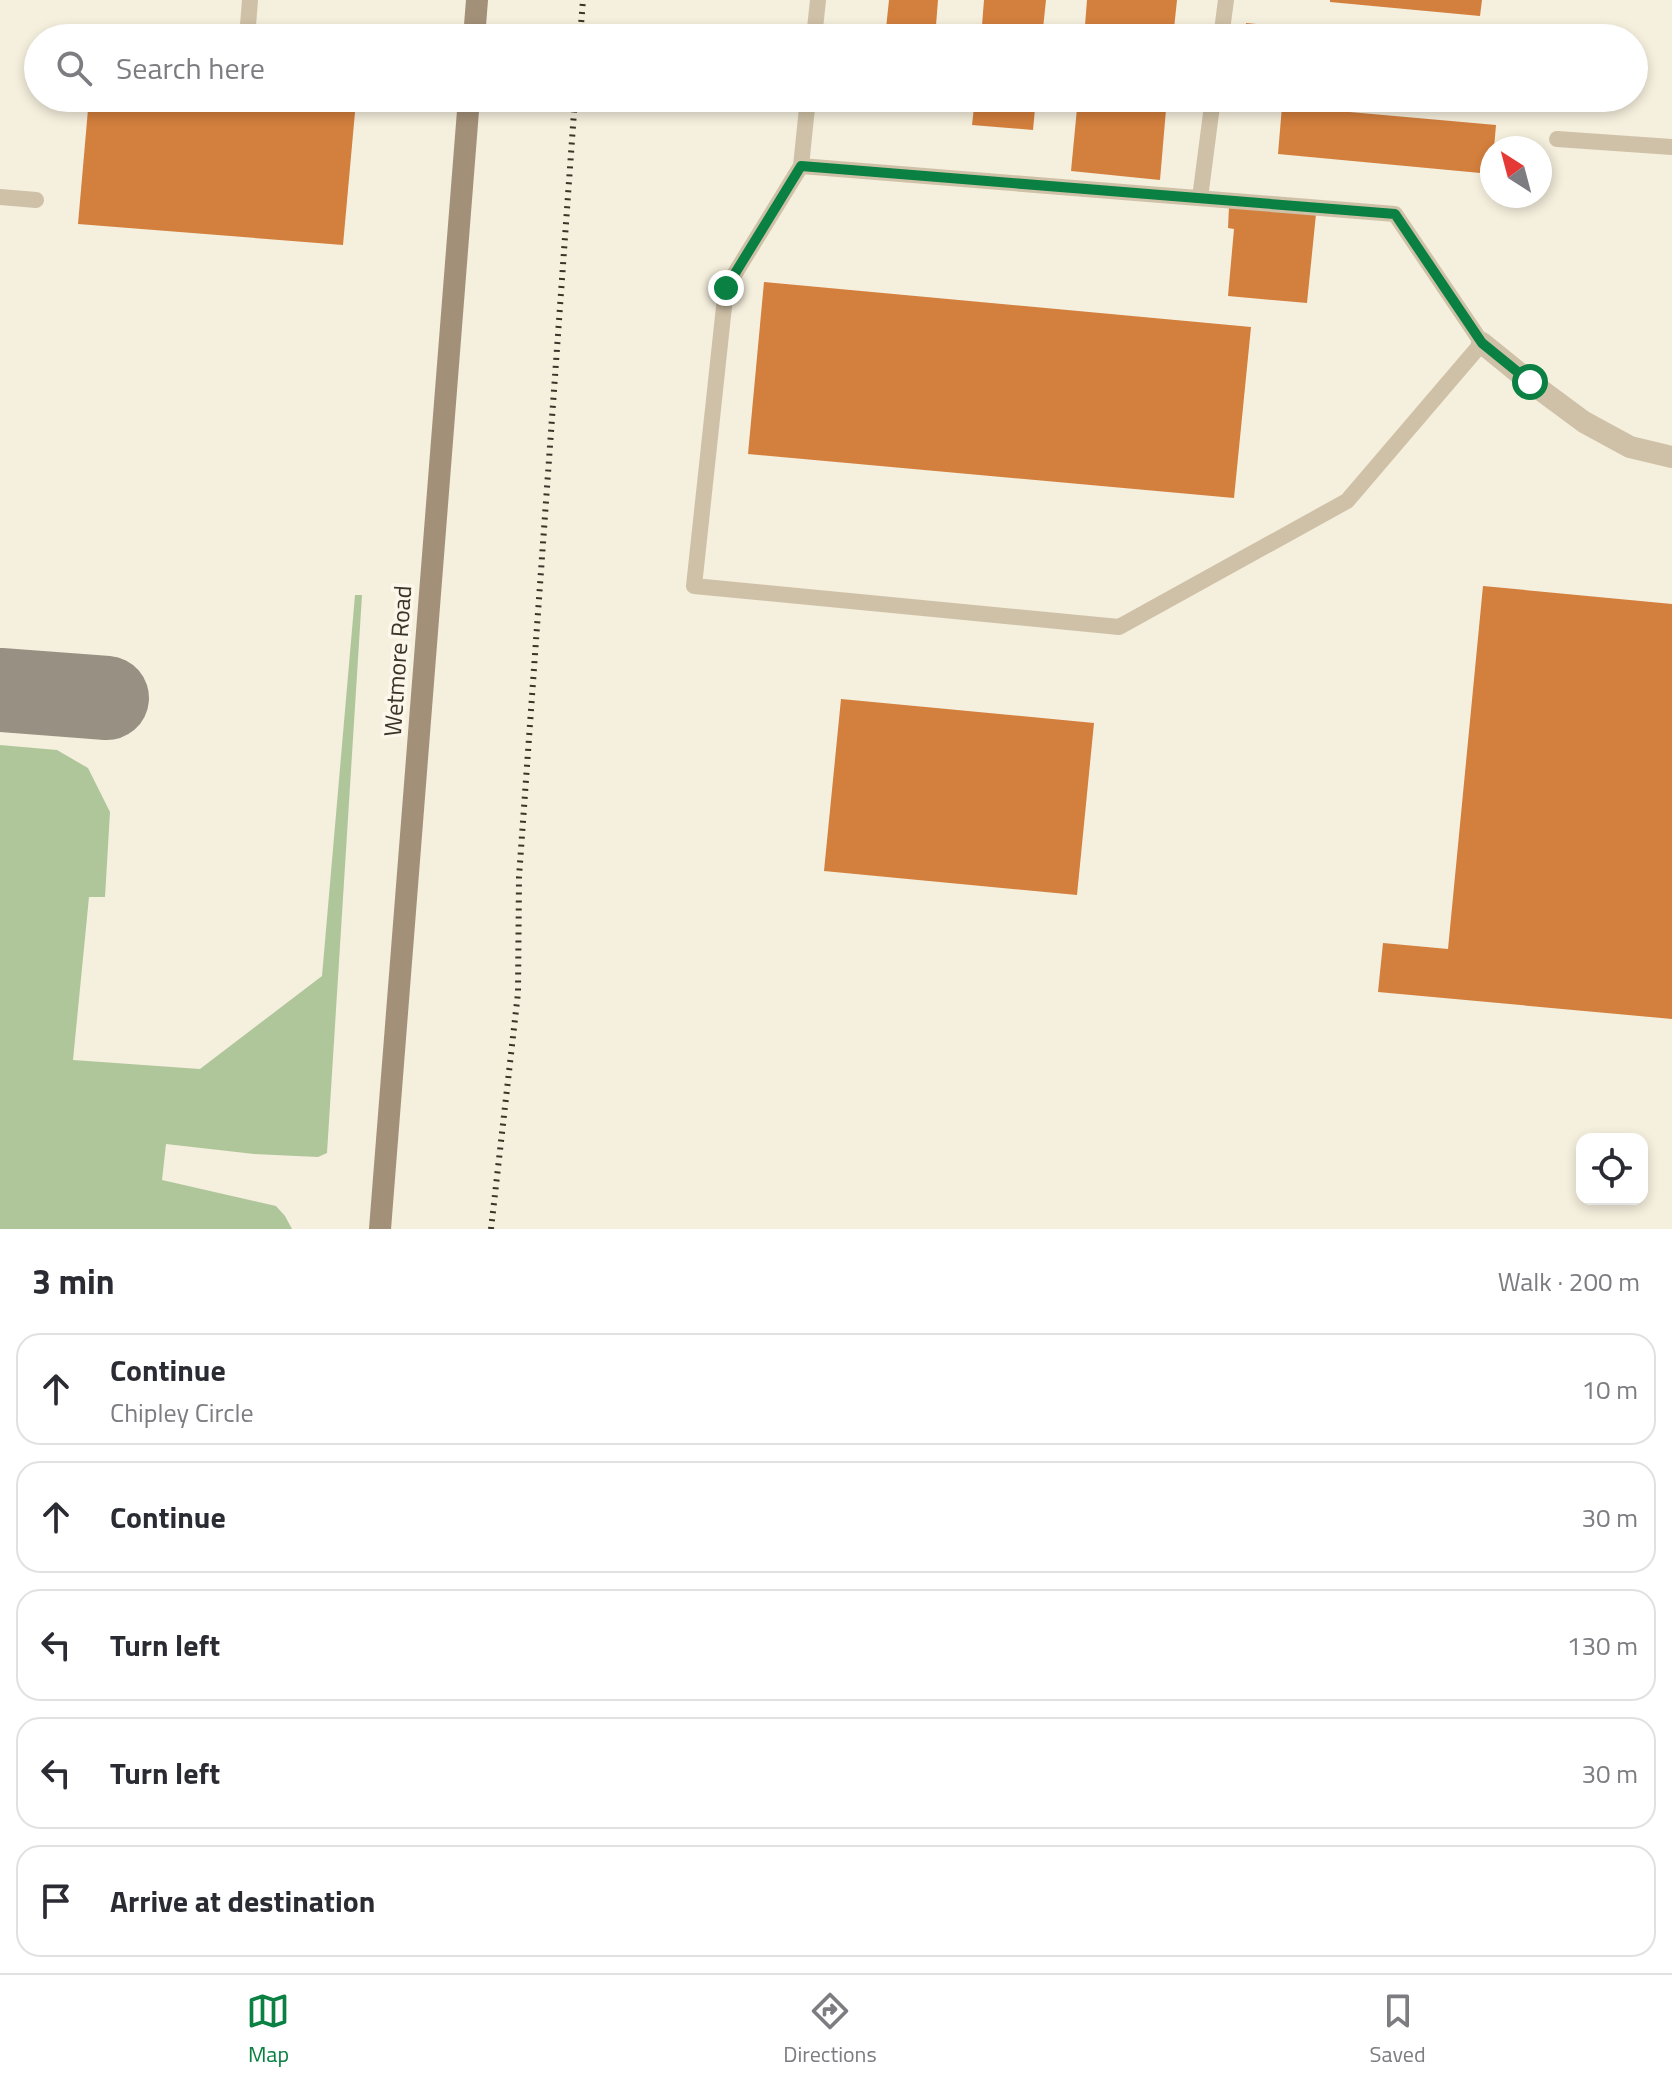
<!DOCTYPE html>
<html lang="en">
<head>
<meta charset="utf-8">
<style>
	body { margin:0; font-family:"Titillium Web",sans-serif; background:#f2f2f3; color:#2b2b33 }
	.controls { position:absolute; right:24px; bottom:24px; display:grid; overflow:hidden; border-radius:16px; box-shadow:0 4px 12px #0003 }
	.controls button { width:72px; height:72px; display:grid; place-items:center; padding:0; border:0; border-bottom:2px solid #e1e1e2; background:#fff; color:#2b2b33; font:40px sans-serif }
	.compass { position:absolute; left:1480px; top:136px; width:72px; height:72px; border-radius:50%; background:#fff; box-shadow:0 4px 12px #0003; rotate:324deg }
	.stop { position:absolute; width:24px; height:24px; margin:-18px; border:6px solid #0b8043; border-radius:50%; background:#fff }
	.stop.end { background:#0b8043; border-color:#fff; box-shadow:0 2px 8px #0008 }
	.list { margin:0; padding:0; list-style:none }
	h2 { display:flex; justify-content:space-between; align-items:center; height:104px; margin:0; padding:0 32px; font-size:34px }
	h2 small { font-size:26px; font-weight:400; color:#7c7c81 }
	.list li { display:grid; grid-template-columns:52px 1fr auto; gap:24px; align-items:center; box-sizing:border-box; height:112px; margin:0 16px 16px; padding:0 16px; border:2px solid #e1e1e2; border-radius:24px }
	.list b { display:block; font-size:30px; white-space:nowrap }
	.list p { margin:0; font-size:26px; white-space:nowrap; color:#7c7c81 }
	.list em { font-size:26px; font-style:normal; color:#7c7c81 }
	.icon { flex:none; width:44px; height:44px; fill:none; stroke:currentColor; stroke-width:2; stroke-linecap:round; stroke-linejoin:round }
	.map { position:relative; flex:none; width:1672px; height:1229px; overflow:hidden }
	.search { position:absolute; background:#fff; box-shadow:0 4px 12px #0003; left:24px; right:24px; top:24px; height:88px; display:flex; align-items:center; gap:20px; box-sizing:border-box; padding:0 28px; border-radius:44px; color:#7c7c81; font-size:30px }
	.sheet { height:744px; background:#fff }
	nav { display:flex; justify-content:space-around; align-items:center; box-sizing:border-box; height:112px; border-top:2px solid #e1e1e2; background:#fff; font-size:22px; color:#7c7c81 }
	nav a { display:grid; justify-items:center; gap:4px }
	nav .on { color:#0b8043 }
	.map>svg:first-child { display:block }
	.green { fill:#afc69b }
	.lines { fill:none; stroke-linecap:round; stroke-linejoin:round }
	.taxiway { stroke:#989082; stroke-width:84 }
	.building { fill:#d37f3d }
	.service { stroke:#cfc1a7; stroke-width:16 }
	.minor { stroke:#cfc1a7; stroke-width:22 }
	.secondary { stroke:#a39078; stroke-width:22 }
	.rail { stroke:#3b3228; stroke-width:6; stroke-dasharray:2 6; stroke-linecap:butt }
	.route { stroke:#0b8043; stroke-width:10 }
	.labels { text-anchor:middle; stroke-width:7; stroke-linejoin:round; paint-order:stroke }
	.street-label { font-size:24px; fill:#3b3228; stroke:#fcf7eb }
</style>
</head>
<body>
<div class="map">
<svg width="1672" height="1229" viewBox="0 0 1672 1229">
	<rect width="100%" height="100%" fill="#f5efdd"/>
	<path class="green" d="M 355,595 L 362,595 L 327,1153 L 318,1157 L 254,1154 L 166,1144 L 162,1180 L 276,1206 L 285,1216 L 292,1229 L 0,1229 L 0,745 L 57,750 L 88,768 L 110,812 L 105,897 L 89,897 L 73,1060 L 200,1069 L 322,976 Z"/>
	<g class="lines">
		<path class="taxiway" d="M 0,690 L 107,698"/>
	</g>
	<g class="building">
		<path d="M 889,0 L 938,0 L 935,38 L 885,38 Z"/>
		<path d="M 984,0 L 1046,0 L 1042,38 L 981,38 Z"/>
		<path d="M 1087,0 L 1177,0 L 1173,38 L 1084,38 Z"/>
		<path d="M 1330,0 L 1482,0 L 1480,16 L 1330,2 Z"/>
		<path d="M 1246,23 L 1387,36 L 1387,38 L 1245,38 Z"/>
		<path d="M 89,98 L 313,98 L 356,101 L 343,245 L 78,224 Z"/>
		<path d="M 975,98 L 1036,98 L 1033,130 L 972,125 Z"/>
		<path d="M 1078,98 L 1167,98 L 1160,180 L 1071,171 Z"/>
		<path d="M 1282,106 L 1496,125 L 1494,148 L 1492,148 L 1491,174 L 1278,154 Z"/>
		<path d="M 1229,207 L 1316,214 L 1307,303 L 1228,296 L 1234,229 L 1228,228 Z"/>
		<path d="M 764,282 L 1251,327 L 1234,498 L 748,454 Z"/>
		<path d="M 1483,586 L 1672,604 L 1672,1019 L 1378,992 L 1383,943 L 1448,949 Z"/>
		<path d="M 841,699 L 1094,723 L 1077,895 L 824,871 Z"/>
	</g>
	<g class="lines">
		<g class="service">
			<path d="M 247,38 L 250,0"/>
			<path d="M 814,38 L 818,0"/>
			<path d="M 1221,38 L 1226,0"/>
			<path d="M 1557,139 L 1672,147"/>
			<path d="M 801,166 L 726,288 L 694,586 L 1119,627 L 1347,501 L 1482,343 L 1395,214 L 801,166 L 808,98"/>
			<path d="M 0,197 L 36,200"/>
			<path d="M 1200,198 L 1213,98"/>
		</g>
		<path class="minor" d="M 1482,343 L 1530,382 L 1584,422 L 1630,447 L 1672,457"/>
		<g class="secondary">
			<path d="M 474,38 L 477,0"/>
			<path d="M 380,1229 L 469,98"/>
		</g>
		<g class="rail">
			<path d="M 580,38 L 583,0"/>
			<path d="M 491,1229 L 518,993 L 519,877 L 575,98"/>
		</g>
	</g>
	<g class="lines">
		<path class="route" d="M 726,288 L 801,166 L 1395,214 L 1482,343 L 1530,382"/>
	</g>
	<g class="labels">
		<g class="street-label">
			<text transform="translate(398 661) rotate(-86)" y="8">Wetmore Road</text>
		</g>
	</g>
</svg>
<div class="controls">
<button><svg class="icon" aria-label="locate" viewBox="0 0 24 24"><circle cx="12" cy="12" r="6"/><path d="M12 2v4M12 18v4M2 12h4M18 12h4"/></svg></button>
</div>
<svg class="compass" viewBox="-18 -18 36 36"><path d="M0-13l5 13h-10z" fill="#e53935"/><path d="M0 13l5-13h-10z" fill="#7c7c81"/></svg>
<div class="stop" style="left:1530px;top:382px"></div>
<div class="stop end" style="left:726px;top:288px"></div>
<div class="search"><svg class="icon" aria-label="search" viewBox="0 0 24 24"><circle cx="10" cy="10" r="6"/><path d="M15 15l6 6"/></svg>Search here</div>
</div>
<section class="sheet">
<h2>3 min<small>Walk · 200 m</small></h2>
<ul class="list">
<li><svg class="icon" aria-label="ahead" viewBox="0 0 24 24"><path d="M12 20V5M6 11l6-6 6 6"/></svg><div><b>Continue</b><p>Chipley Circle</p></div><em>10 m</em></li>
<li><svg class="icon" aria-label="ahead" viewBox="0 0 24 24"><path d="M12 20V5M6 11l6-6 6 6"/></svg><div><b>Continue</b></div><em>30 m</em></li>
<li><svg class="icon" aria-label="left" viewBox="0 0 24 24"><path d="M17 20v-9H6M10 6l-5 5 5 5"/></svg><div><b>Turn left</b></div><em>130 m</em></li>
<li><svg class="icon" aria-label="left" viewBox="0 0 24 24"><path d="M17 20v-9H6M10 6l-5 5 5 5"/></svg><div><b>Turn left</b></div><em>30 m</em></li>
<li><svg class="icon" aria-label="arrive" viewBox="0 0 24 24"><path d="M6 21V4h12l-3 4 3 4H6"/></svg><div><b>Arrive at destination</b></div></li>
</ul>
</section>
<nav>
<a class="on"><svg class="icon" aria-label="map" viewBox="0 0 24 24"><path d="M3 6l6-2 6 2 6-2v14l-6 2-6-2-6 2zM9 4v14M15 6v14"/></svg>Map</a>
<a><svg class="icon" aria-label="directions" viewBox="0 0 24 24"><path d="M12 3l9 9-9 9-9-9zM9 14v-3h6M13 9l2 2-2 2"/></svg>Directions</a>
<a><svg class="icon" aria-label="saved" viewBox="0 0 24 24"><path d="M7 4h10v16l-5-4-5 4z"/></svg>Saved</a>
</nav>
</body>
</html>
